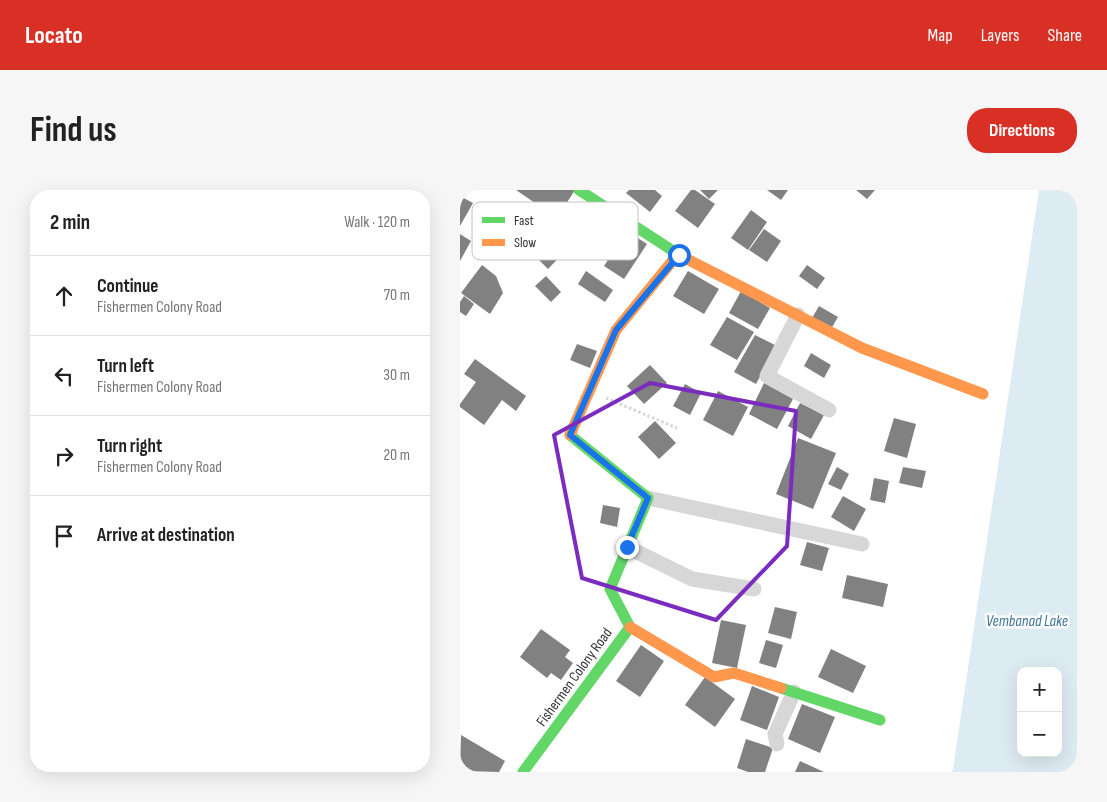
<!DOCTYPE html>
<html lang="en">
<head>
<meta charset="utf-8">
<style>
	body { margin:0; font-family:"Sofia Sans Condensed",sans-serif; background:#f6f6f6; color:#222 }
	.controls { position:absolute; right:15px; bottom:15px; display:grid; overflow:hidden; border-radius:10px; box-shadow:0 5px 20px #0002 }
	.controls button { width:45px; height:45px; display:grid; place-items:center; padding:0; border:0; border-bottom:1px solid #e0e0e0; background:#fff; color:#222; font:25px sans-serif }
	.stop { position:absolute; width:15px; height:15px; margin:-11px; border:4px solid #1a73e8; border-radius:50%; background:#fff }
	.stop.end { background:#1a73e8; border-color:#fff; box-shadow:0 1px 5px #0008 }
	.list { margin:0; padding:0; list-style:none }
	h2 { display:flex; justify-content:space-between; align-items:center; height:65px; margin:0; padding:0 20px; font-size:21px }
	h2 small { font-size:16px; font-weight:400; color:#767676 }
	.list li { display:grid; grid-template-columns:32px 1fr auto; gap:15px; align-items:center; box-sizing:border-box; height:80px; padding:0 20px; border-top:1px solid #e0e0e0 }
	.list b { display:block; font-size:19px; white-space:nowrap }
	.list p { margin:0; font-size:16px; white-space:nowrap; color:#767676 }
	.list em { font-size:16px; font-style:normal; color:#767676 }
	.icon { flex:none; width:28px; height:28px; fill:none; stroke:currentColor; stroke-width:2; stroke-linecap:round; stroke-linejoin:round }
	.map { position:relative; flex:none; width:617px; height:582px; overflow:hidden; border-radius:20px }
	header { display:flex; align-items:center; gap:30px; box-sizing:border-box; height:70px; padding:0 25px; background:#d93025; color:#fff }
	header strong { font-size:24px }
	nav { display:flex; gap:28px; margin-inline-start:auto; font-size:18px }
	.intro { display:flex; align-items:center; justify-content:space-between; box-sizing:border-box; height:120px; padding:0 30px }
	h1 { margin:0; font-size:35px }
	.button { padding:12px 22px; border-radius:20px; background:#d93025; color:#fff; font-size:18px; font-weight:700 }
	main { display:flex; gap:30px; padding:0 30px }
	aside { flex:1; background:#fff; border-radius:20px; box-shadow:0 5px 20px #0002 }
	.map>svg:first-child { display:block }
	.water { fill:#ddebf3; fill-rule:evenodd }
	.building { fill:#818181 }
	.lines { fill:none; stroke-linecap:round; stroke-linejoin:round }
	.path { stroke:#d6d6d6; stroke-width:3; stroke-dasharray:2.5 2.5; stroke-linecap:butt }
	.street { stroke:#d7d7d7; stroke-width:15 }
	.fast { stroke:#63d668; stroke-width:11 }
	.slow { stroke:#ff974d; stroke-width:11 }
	.route { stroke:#1a73e8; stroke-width:6 }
	.marked { fill:none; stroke:#7b2cbf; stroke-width:4; stroke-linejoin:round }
	.labels { text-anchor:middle; stroke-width:5; stroke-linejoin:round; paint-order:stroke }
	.street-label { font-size:15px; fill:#333; stroke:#fff }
	.water-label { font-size:16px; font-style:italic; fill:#3f7597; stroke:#fff }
	.key { fill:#fff; stroke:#c2c2c2; stroke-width:1 }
	.key-label { font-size:14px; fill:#333 }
</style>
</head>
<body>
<header>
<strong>Locato</strong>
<nav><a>Map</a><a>Layers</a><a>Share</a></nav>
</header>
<div class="intro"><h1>Find us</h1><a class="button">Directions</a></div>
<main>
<aside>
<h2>2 min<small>Walk · 120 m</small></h2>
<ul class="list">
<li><svg class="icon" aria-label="ahead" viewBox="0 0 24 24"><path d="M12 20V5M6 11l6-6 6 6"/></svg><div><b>Continue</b><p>Fishermen Colony Road</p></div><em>70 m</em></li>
<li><svg class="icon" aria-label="left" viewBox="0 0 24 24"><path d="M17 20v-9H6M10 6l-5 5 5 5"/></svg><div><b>Turn left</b><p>Fishermen Colony Road</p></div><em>30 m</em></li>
<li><svg class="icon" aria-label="right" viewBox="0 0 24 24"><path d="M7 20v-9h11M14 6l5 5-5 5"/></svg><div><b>Turn right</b><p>Fishermen Colony Road</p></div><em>20 m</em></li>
<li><svg class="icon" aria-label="arrive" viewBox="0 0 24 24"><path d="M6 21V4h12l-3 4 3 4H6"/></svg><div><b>Arrive at destination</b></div></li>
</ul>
</aside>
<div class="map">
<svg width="617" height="582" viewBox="0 0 617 582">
	<rect width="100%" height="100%" fill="#fff"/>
	<path class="water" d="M 579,0 L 617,0 L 617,582 L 491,582 L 493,579 ZM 561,481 L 598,481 L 598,563 L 561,563 Z"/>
	<g class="building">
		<path d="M 56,0 L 115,0 L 97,28 Z"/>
		<path d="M 169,0 L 195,0 L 202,6 L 190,22 L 166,3 Z"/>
		<path d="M 231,0 L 235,0 L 255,14 L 238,38 L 215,21 Z"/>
		<path d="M 240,0 L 258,0 L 249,9 Z"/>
		<path d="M 307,0 L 328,0 L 321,10 Z"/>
		<path d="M 396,0 L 415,0 L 407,9 Z"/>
		<path d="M 0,6 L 13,13 L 0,36 Z"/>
		<path d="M 291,20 L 307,32 L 288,60 L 271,48 Z"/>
		<path d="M 89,28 L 114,52 L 88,79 L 63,54 Z"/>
		<path d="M 304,39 L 321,51 L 307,72 L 289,60 Z"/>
		<path d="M 167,41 L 187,54 L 164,89 L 144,76 Z"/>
		<path d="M 0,44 L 11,51 L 0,71 Z"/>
		<path d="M 22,75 L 36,86 L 43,103 L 30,124 L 1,103 Z"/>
		<path d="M 347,75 L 365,88 L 357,99 L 339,86 Z"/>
		<path d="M 126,81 L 153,100 L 145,112 L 118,94 Z"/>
		<path d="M 228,81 L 259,99 L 244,124 L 213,106 Z"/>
		<path d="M 86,86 L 101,102 L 91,112 L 75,96 Z"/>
		<path d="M 281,101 L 310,118 L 298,139 L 269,123 Z"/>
		<path d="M 4,106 L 14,114 L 6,126 L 0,122 L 0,112 Z"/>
		<path d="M 359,116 L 378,127 L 371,139 L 352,128 Z"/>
		<path d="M 267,127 L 294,142 L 277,170 L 250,155 Z"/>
		<path d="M 295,145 L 317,156 L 296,194 L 274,182 Z"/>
		<path d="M 117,154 L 137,161 L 130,178 L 110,170 Z"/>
		<path d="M 351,163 L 371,175 L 364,188 L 344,176 Z"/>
		<path d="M 15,169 L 66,206 L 56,221 L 42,210 L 24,235 L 0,217 L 0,214 L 16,192 L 4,184 Z"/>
		<path d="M 190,175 L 207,193 L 184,214 L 167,196 Z"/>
		<path d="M 304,193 L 333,209 L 317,239 L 289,224 Z"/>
		<path d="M 225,194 L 241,203 L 230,225 L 213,216 Z"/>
		<path d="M 258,201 L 288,217 L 273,246 L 243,230 Z"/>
		<path d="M 340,213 L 364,225 L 351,249 L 328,236 Z"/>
		<path d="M 434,228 L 456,234 L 447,268 L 424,261 Z"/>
		<path d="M 195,231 L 216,253 L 199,269 L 178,247 Z"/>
		<path d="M 338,248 L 376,263 L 353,319 L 316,304 Z"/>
		<path d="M 377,277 L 389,284 L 381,300 L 368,294 Z"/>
		<path d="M 443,277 L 466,281 L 462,298 L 439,293 Z"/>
		<path d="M 414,288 L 429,291 L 425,313 L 410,310 Z"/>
		<path d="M 383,306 L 406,319 L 394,341 L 371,327 Z"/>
		<path d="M 143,315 L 160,318 L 157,337 L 140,333 Z"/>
		<path d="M 347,352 L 369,358 L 362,381 L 340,375 Z"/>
		<path d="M 387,385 L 428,394 L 423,417 L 382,408 Z"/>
		<path d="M 315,417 L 337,422 L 331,449 L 308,443 Z"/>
		<path d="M 261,430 L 286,435 L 277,478 L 252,473 Z"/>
		<path d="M 81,439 L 110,460 L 105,467 L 113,473 L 101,490 L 91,483 L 87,488 L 60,467 Z"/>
		<path d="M 306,450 L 323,455 L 316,478 L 299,473 Z"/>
		<path d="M 181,455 L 204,471 L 180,507 L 156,491 Z"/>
		<path d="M 371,459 L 406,476 L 393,503 L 358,487 Z"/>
		<path d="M 245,487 L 275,509 L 255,537 L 225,515 Z"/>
		<path d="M 292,496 L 319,507 L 307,540 L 280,530 Z"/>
		<path d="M 342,514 L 375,527 L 360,563 L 328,549 Z"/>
		<path d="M 1,545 L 45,571 L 39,582 L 0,581 Z"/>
		<path d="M 286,549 L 313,558 L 305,582 L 288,582 L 277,578 Z"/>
		<path d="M 340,571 L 364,582 L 335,582 Z"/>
	</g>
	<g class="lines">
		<path class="path" d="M 146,208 L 217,238"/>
		<g class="street">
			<path d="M 338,125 L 307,186 L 369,220"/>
			<path d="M 188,308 L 402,354"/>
			<path d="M 167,357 L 232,389 L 294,399"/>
			<path d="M 317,554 L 315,544 L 334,502"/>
		</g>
		<g class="fast">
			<path d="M 119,0 L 218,64"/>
			<path d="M 321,498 L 420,530"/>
			<path d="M 63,582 L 170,437 L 150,399 L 188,308 L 110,245"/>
		</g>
		<g class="slow">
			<path d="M 219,65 L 402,158 L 523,204"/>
			<path d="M 110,245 L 156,140 L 218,64"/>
			<path d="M 170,437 L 254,487 L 274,483 L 321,498"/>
		</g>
	</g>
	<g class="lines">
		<path class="route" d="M 167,357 L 188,308 L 110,245 L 156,140 L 219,65"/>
	</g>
	<path class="marked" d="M 190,193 L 336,221 L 327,356 L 256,430 L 122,388 L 94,245 Z"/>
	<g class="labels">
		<g class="street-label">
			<text transform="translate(114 487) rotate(-54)" y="5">Fishermen Colony Road</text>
		</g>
		<g class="water-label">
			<text x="567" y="436">Vembanad Lake</text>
		</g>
	</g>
	<rect x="12" y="12" width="166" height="58" rx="8" class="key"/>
	<rect x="22" y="27" width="23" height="6" fill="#63d668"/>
	<rect x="22" y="49" width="23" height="7" fill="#ff974d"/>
	<g class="key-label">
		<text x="54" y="35">Fast</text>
		<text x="54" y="57">Slow</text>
	</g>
</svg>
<div class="controls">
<button>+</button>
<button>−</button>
</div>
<div class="stop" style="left:219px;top:65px"></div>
<div class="stop end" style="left:167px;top:357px"></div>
</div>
</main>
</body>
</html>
